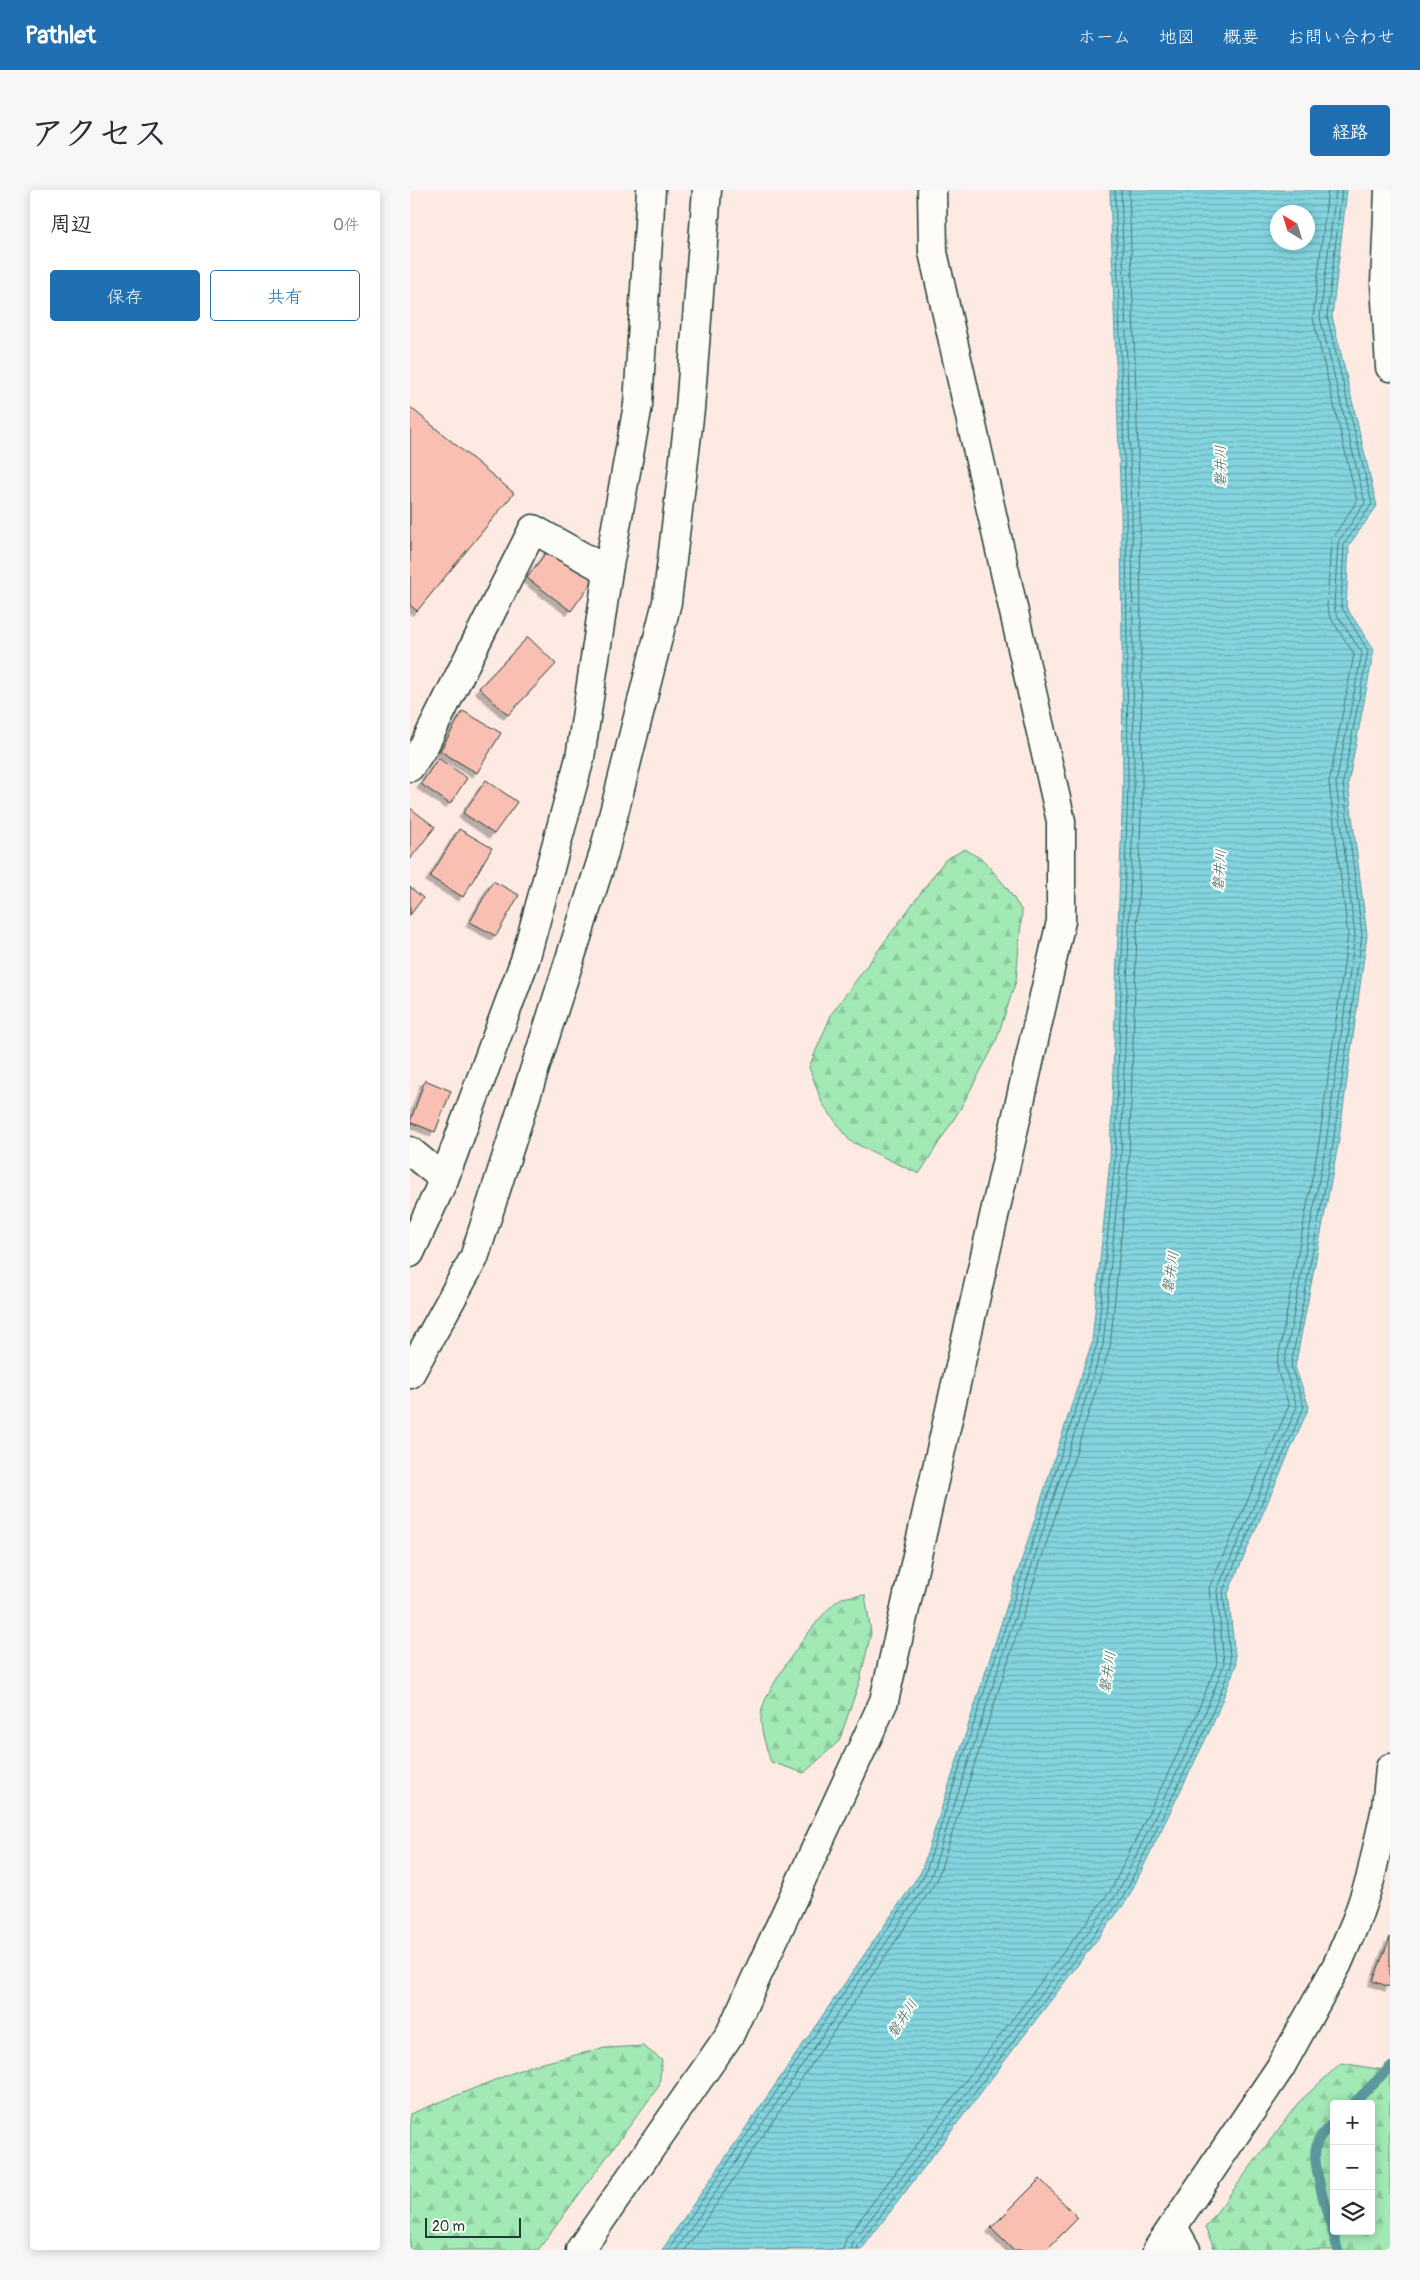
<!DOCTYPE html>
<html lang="ja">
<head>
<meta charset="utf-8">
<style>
	body { margin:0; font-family:Pangolin,"Klee One",sans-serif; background:#f7f7f7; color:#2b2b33 }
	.controls { position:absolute; right:15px; bottom:15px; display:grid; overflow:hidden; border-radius:5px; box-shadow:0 2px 12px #0003 }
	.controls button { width:45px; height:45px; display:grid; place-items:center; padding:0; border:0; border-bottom:1px solid #e1e1e2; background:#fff; color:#2b2b33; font:25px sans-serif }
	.compass { position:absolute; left:860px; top:15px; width:45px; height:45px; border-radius:50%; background:#fff; box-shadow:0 2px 12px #0003; rotate:322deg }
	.scale { position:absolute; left:15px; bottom:12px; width:96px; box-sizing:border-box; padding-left:5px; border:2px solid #1f3d34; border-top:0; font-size:14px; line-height:18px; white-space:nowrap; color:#1f3d34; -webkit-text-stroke:4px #fdfcf7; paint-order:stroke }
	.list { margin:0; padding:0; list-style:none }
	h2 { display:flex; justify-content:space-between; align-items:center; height:65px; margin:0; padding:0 20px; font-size:21px }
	h2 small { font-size:16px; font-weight:400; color:#7c7c81 }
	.actions { display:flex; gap:10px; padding:15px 20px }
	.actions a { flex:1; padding:11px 0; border:1px solid #1f6fb2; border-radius:5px; text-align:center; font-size:18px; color:#1f6fb2 }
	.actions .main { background:#1f6fb2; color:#fff }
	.icon { flex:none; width:28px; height:28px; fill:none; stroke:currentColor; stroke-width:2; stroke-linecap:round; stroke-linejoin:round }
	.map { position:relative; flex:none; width:980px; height:2060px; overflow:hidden; border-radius:5px }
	header { display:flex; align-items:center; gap:30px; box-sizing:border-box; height:70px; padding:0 25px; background:#1f6fb2; color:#fff }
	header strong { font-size:24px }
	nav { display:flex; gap:28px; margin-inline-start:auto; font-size:18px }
	.intro { display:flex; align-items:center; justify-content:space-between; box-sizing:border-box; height:120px; padding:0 30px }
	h1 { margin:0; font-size:35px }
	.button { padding:12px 22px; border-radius:5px; background:#1f6fb2; color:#fff; font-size:18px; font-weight:700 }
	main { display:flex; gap:30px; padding:0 30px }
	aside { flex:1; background:#fff; border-radius:5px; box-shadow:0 2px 12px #0003 }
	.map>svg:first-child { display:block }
	.forest { fill:url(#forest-firs); stroke:#609375; fill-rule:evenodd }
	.water { fill:url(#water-rules); stroke:#5c989b; fill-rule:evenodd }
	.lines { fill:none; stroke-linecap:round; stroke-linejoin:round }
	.shore { stroke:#477a79; stroke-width:1 }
	.stream { stroke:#5c989b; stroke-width:10 }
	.building { fill:#fabfb3; stroke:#1f3d34; filter:url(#shadow) }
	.minor-casing { stroke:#1f3d34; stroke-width:31 }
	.minor { stroke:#fdfcf7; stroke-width:28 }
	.labels { text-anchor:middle; stroke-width:4; stroke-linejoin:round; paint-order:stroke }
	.water-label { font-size:14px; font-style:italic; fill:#38635f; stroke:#fdfcf7 }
</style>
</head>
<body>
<header>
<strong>Pathlet</strong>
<nav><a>ホーム</a><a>地図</a><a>概要</a><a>お問い合わせ</a></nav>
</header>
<div class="intro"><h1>アクセス</h1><a class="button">経路</a></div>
<main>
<aside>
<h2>周辺<small>0件</small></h2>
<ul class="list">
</ul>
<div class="actions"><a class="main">保存</a><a>共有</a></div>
</aside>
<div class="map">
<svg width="980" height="2060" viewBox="0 0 980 2060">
	<defs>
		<pattern id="forest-firs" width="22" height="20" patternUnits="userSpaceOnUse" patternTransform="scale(1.25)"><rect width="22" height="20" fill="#a2e9b6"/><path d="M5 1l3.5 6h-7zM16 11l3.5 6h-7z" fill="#8bc99d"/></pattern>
		<pattern id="water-rules" width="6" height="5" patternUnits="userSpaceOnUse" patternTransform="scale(1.25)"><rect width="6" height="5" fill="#84d5e0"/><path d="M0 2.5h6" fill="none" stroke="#6baeb6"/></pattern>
		<filter id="shadow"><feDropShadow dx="-4.5" dy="4.5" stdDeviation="0" flood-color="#0004"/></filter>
	</defs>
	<rect width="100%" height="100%" fill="#fceae3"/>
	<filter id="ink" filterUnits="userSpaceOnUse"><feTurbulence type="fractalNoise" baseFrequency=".02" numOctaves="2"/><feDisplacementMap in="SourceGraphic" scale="10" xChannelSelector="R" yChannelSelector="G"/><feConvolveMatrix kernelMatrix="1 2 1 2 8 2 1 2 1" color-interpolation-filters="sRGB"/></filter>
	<g filter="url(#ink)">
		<g class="forest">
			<path d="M 555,659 L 574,671 L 597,698 L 612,721 L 606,791 L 585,854 L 549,921 L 509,984 L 440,951 L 412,913 L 399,877 L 422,823 L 535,670 Z"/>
			<path d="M 455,1405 L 461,1443 L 450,1490 L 429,1551 L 394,1583 L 361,1572 C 356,1556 348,1536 352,1519 C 356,1499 414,1415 432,1408 C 439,1406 448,1406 455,1405 Z"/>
			<path d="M 233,1856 L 252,1870 L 249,1896 L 128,2060 L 0,2060 L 0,1924 L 120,1876 L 195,1858 Z"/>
			<path d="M 931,1873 L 980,1881 L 980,2060 L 805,2060 L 795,2038 L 888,1913 ZM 924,1914 L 961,1914 L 961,2041 L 924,2041 Z"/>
		</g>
		<path class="water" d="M 700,0 L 937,0 L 922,126 L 967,316 L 939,355 L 936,417 L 964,460 L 938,594 L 957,745 L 928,955 L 885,1177 L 899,1217 L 818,1403 L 826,1475 L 802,1536 L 717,1710 L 451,2060 L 252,2060 L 511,1682 L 682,1152 L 700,969 L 713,596 L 711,322 ZM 868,22 L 898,22 L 898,52 L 868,52 Z"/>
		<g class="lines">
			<g class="shore">
				<path d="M 258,2060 L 515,1684 L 687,1154 L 705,969 L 718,596 L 716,321 L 705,0"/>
				<path d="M 266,2060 L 521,1687 L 693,1155 L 711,969 L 724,597 L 722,321 L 711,0"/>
				<path d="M 275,2060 L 527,1690 L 700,1157 L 719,970 L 732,597 L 730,321 L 719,0"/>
				<path d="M 433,2060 L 436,2049 L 457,2020 L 701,1700 L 785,1528 L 807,1473 L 799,1398 L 879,1216 L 868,1182 L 867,1174 L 909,952 L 938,745 L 919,593 L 944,464 L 920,427 L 917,417 L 921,350 L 947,311 L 903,128 L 918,0"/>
				<path d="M 441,2060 L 443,2052 L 463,2025 L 707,1704 L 792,1531 L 814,1474 L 807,1400 L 887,1217 L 874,1175 L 916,953 L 945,745 L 926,593 L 952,463 L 926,423 L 924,416 L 928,352 L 955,313 L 910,127 L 926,0"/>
				<path d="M 447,2060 L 448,2055 L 468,2029 L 713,1707 L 798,1534 L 821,1475 L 813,1401 L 894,1217 L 881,1176 L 923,954 L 952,745 L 933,593 L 958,461 L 931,416 L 934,354 L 962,314 L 917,126 L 932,0"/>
			</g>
			<g class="stream">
				<path d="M 943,1914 L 980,1877"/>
				<path d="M 924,1932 C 916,1940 908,1946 906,1957 C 901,1976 922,2039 928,2060"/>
			</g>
		</g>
		<g class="building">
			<path d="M 0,217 L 104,303 L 7,421 L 0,415 Z"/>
			<path d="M 140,357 L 184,389 L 161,421 L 117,388 Z"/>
			<path d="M 118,447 L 146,474 L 98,525 L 69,498 Z"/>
			<path d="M 53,521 L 91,543 L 67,583 L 30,561 Z"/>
			<path d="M 28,568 L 57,588 L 40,614 L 11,594 Z"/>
			<path d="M 76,590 L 107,612 L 84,644 L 53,623 Z"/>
			<path d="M 0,618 L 25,637 L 0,669 Z"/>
			<path d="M 49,639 L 82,658 L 53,707 L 20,687 Z"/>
			<path d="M 83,691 L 109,705 L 86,746 L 60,732 Z"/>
			<path d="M 0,697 L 13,708 L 0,725 Z"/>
			<path d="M 15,890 L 41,901 L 25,942 L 0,932 Z"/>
			<path d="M 980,1747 L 980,1797 L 963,1791 Z"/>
			<path d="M 630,1989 L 668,2028 L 636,2060 L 603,2060 L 581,2038 Z"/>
		</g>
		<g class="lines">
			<defs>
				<g id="minor">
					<path d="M 979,0 L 975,94 L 980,177"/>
					<path d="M 0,577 L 14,556 L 123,339 L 198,381"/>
					<path d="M 0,961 L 34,989"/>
					<path d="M 0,1063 L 34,989 L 115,770 L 170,568 L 198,381 L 228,215 L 241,0"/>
					<path d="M 0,1184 L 64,1068 L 193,666 L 257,412 L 280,219 L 297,0"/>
					<path d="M 763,2037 L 776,2060"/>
					<path d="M 170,2060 L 320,1844 L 474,1511 L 651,731 L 651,631 L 523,62 L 522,0"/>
					<path d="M 747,2060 L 870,1878 L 927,1775 L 946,1731 L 960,1690 L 976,1618 L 980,1578"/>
				</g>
			</defs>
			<use href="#minor" class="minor-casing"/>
			<use href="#minor" class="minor"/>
		</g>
	</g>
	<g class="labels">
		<g class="water-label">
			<text transform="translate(810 276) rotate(-90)" y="5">磐井川</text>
			<text transform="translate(809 680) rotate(-85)" y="5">磐井川</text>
			<text transform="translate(760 1082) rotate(-81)" y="5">磐井川</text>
			<text transform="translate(697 1482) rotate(-81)" y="5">磐井川</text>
			<text transform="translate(492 1828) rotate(-57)" y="5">磐井川</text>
		</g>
	</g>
</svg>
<div class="controls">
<button>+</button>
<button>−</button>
<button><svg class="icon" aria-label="layers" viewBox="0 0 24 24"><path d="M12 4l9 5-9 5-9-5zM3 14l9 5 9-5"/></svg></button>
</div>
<svg class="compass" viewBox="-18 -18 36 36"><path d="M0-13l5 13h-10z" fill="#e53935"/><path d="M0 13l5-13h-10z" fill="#7c7c81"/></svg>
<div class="scale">20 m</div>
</div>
</main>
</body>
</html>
